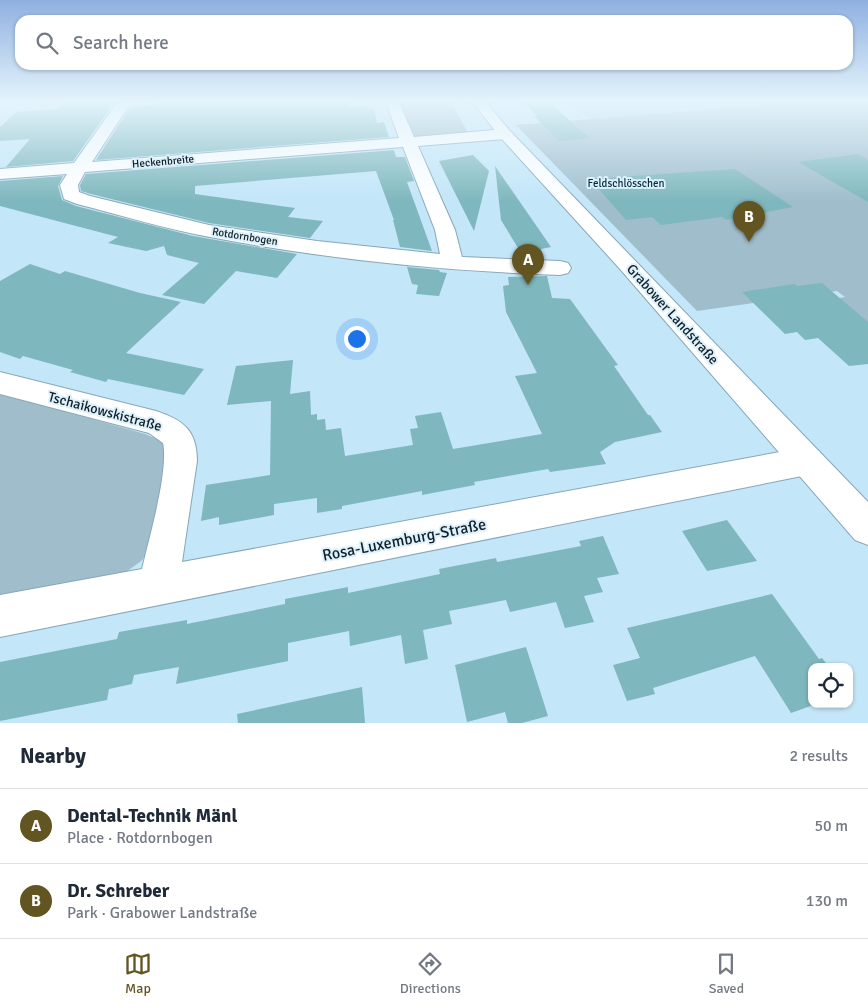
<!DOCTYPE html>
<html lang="en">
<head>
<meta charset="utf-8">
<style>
	body { margin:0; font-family:Signika,sans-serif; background:#f6f6f7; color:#1f2937 }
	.controls { position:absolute; right:15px; bottom:15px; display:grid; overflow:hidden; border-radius:10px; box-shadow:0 1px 4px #0004 }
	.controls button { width:45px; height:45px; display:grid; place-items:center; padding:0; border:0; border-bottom:1px solid #e0e1e3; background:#fff; color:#1f2937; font:25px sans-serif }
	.you { position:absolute; left:356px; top:338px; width:18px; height:18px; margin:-12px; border:4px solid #fff; border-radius:50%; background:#1a73e8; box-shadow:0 0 0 8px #1a73e833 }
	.badge { display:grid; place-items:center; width:32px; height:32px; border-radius:50%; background:#635521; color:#fff; font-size:16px; font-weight:700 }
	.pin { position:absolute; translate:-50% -41px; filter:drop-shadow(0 1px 2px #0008) }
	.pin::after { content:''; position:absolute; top:26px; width:18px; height:15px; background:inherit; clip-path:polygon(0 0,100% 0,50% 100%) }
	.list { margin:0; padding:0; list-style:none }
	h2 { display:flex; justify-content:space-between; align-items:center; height:65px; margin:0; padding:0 20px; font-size:21px }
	h2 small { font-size:16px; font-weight:400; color:#747a83 }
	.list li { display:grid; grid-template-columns:32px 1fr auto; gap:15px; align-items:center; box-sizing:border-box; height:75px; padding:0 20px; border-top:1px solid #e0e1e3 }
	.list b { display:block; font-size:19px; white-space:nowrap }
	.list p { margin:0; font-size:16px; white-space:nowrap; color:#747a83 }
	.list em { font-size:16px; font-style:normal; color:#747a83 }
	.icon { flex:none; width:28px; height:28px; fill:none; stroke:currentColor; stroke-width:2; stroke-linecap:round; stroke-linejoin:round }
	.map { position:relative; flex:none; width:868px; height:723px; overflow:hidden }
	.search { position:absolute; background:#fff; box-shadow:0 1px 4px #0004; left:15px; right:15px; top:15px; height:55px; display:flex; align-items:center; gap:12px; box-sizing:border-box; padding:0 18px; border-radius:15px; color:#747a83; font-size:19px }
	.sheet { height:215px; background:#fff }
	nav { display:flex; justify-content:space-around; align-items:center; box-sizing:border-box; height:70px; border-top:1px solid #e0e1e3; background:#fff; font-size:14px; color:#747a83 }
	nav a { display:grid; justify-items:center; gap:2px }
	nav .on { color:#635521 }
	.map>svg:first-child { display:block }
	.built { fill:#b1dbf2 }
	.green { fill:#a0bdcc }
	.building { fill:#7eb7bd }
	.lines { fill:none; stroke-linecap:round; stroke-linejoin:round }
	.minor-casing { stroke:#86a7b9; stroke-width:2 }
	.secondary-casing { stroke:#86a7b9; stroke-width:2 }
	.minor { fill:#fff; fill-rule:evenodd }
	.secondary { fill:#fff; fill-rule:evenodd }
	.labels { text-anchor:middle; stroke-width:4; stroke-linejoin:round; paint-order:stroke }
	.far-street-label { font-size:11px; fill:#111e25; stroke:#dcf1fc }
	.far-park-label { font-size:11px; fill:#032d3f; stroke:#dcf1fc }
	.street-label { font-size:14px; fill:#111e25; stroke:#dcf1fc }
	.near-street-label { font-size:16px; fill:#111e25; stroke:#dcf1fc }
</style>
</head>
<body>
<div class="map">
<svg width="868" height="723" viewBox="0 0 868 723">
	<rect width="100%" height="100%" fill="#c3e6f9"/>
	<path class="built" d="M 784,100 L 790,103 L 590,119 L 572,104 L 557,105 L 553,101 Z"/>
	<g class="green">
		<path d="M 450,100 L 468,133 L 420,138 L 412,136 L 395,101 Z"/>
		<path d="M 784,100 L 868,100 L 868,328 L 833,299 L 845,297 L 837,291 L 697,311 L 516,125 L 789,103 Z"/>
		<path d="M 0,393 L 145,434 L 164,442 L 169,458 L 148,552 L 141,561 L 122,575 L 0,599 Z"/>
	</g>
	<g class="building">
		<path d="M 113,100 L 108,108 L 111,107 L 73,161 L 6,167 L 30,139 L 0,141 L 0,127 L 16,112 L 57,109 L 63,104 Z"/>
		<path d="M 219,100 L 348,100 L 349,107 L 367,105 L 368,109 L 374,109 L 377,123 L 384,122 L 389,137 L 96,160 L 129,109 L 160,104 Z"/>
		<path d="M 522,100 L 547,100 L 589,138 L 559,141 L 534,116 L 537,116 Z"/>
		<path d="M 394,150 L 396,157 L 405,157 L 414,181 L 407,182 L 432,251 L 400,247 L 393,220 L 394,220 L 376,171 L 195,186 L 195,194 L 295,208 L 288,217 L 323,221 L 310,238 L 209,223 L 91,194 L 81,191 L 80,185 L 86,174 Z"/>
		<path d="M 858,154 L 868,160 L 868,202 L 798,162 Z"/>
		<path d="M 473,155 L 489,171 L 474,231 L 439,161 Z"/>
		<path d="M 495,166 L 551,247 L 541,249 L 543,258 L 524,258 L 501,220 Z"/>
		<path d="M 735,169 L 793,207 L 726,220 L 722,217 L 661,225 L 652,217 L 626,220 L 590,179 Z"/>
		<path d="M 63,176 L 58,186 L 62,200 L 76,206 L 193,236 L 297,254 L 277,278 L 236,271 L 204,304 L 162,295 L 199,263 L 167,255 L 164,246 L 146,251 L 108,243 L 118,237 L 0,206 L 0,181 Z"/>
		<path d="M 30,264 L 60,274 L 65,271 L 140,293 L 181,302 L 126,353 L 204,369 L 184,395 L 108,379 L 106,382 L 70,372 L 73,370 L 23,356 L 20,359 L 0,352 L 0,281 Z"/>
		<path d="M 407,267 L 439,270 L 440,272 L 447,273 L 439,296 L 416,294 L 418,285 L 412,284 Z"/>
		<path d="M 547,276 L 552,298 L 570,299 L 618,365 L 614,366 L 648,415 L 650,415 L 662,432 L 615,442 L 600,452 L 606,464 L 550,472 L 548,469 L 474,482 L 475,485 L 422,495 L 422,491 L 342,506 L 342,509 L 317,513 L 317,498 L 274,504 L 274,515 L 219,525 L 219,517 L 201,521 L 206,485 L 270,475 L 271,401 L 227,405 L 236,366 L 293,360 L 290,394 L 310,391 L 311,415 L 317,414 L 317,420 L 325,419 L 326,430 L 341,428 L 345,456 L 413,445 L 410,429 L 418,428 L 415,416 L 441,412 L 453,449 L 542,434 L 515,376 L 537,373 L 506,312 L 503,286 L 509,285 L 508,277 Z"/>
		<path d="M 822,283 L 868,322 L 868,364 L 849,366 L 818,338 L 805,340 L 797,332 L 785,334 L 742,292 L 794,284 L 797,286 Z"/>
		<path d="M 727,520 L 757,561 L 707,571 L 682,531 Z"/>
		<path d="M 603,536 L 619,574 L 597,578 L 603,592 L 584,596 L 594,622 L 565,628 L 556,602 L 510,612 L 506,600 L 449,611 L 452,624 L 423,630 L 428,659 L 405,664 L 401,635 L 350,646 L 349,631 L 288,643 L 288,661 L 176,684 L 179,667 L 134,675 L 132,684 L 109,689 L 107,700 L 0,721 L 0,662 L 117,639 L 119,632 L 187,620 L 187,624 L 285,604 L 285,599 L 348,587 L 348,593 L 440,574 L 439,569 L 496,558 L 497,562 L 581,546 L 579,541 Z"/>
		<path d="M 772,594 L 819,659 L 822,658 L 829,667 L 812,667 L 812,704 L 816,704 L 791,713 L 755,656 L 653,688 L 655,694 L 627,701 L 613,665 L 640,658 L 627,628 Z"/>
		<path d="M 526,647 L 548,716 L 522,723 L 508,723 L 505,712 L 467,722 L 455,665 Z"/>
		<path d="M 362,687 L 365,723 L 238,723 L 237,714 Z"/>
	</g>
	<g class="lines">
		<defs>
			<g id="minor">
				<path d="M 119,100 L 163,100 L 157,104 L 128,107 L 92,162 L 399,138 L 385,100 L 398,100 L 414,137 L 505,129 L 510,131 L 513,134 L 510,137 L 505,139 L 418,146 L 455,230 L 462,257 L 560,261 L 568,263 L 571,268 L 568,273 L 560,275 C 444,271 324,259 210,237 C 165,229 121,215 77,204 L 64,199 L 60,185 L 67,174 L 0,179 L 0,169 L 74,163 ZM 403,147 L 435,230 L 440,254 L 317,241 L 209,225 L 90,196 L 79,192 L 78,185 L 85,172 Z"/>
				<path d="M 0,372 L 156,411 C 183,420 197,430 197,461 L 182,562 L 807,447 L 819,451 L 823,461 L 819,471 L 807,475 L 0,637 L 0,595 L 142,569 C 149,539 169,470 163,443 L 149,433 L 0,394 Z"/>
			</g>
			<path id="secondary" d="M 471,100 L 484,100 L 510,131 L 868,502 L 868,545 L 855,540 L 620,269 L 500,137 Z"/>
		</defs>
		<use href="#minor" class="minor-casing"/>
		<use href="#secondary" class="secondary-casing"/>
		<use href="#minor" class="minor"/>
		<use href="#secondary" class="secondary"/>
	</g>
	<linearGradient id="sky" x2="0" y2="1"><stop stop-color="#8fb0e0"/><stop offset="0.5" stop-color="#e4f4fc"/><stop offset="1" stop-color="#e4f4fc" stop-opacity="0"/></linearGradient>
	<rect width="868" height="202" fill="url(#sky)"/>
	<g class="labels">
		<g class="far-street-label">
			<text transform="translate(163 161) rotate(-5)" y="4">Heckenbreite</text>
			<text transform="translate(245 236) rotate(9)" y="4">Rotdornbogen</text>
		</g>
		<g class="far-park-label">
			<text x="626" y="187">Feldschlösschen</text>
		</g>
		<g class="street-label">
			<text transform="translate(673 314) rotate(48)" y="5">Grabower Landstraße</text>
			<text transform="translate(105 411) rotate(15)" y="5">Tschaikowskistraße</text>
		</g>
		<g class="near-street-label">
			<text transform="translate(404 539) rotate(-11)" y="6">Rosa-Luxemburg-Straße</text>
		</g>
	</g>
</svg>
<div class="controls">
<button><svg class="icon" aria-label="locate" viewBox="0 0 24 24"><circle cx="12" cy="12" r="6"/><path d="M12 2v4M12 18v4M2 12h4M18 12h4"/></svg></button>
</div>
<div class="you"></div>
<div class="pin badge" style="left:528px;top:285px">A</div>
<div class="pin badge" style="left:749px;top:242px">B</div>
<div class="search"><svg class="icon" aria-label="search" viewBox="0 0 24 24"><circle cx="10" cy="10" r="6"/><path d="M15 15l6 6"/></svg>Search here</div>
</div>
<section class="sheet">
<h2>Nearby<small>2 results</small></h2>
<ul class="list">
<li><span class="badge">A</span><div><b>Dental-Technik Mänl</b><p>Place · Rotdornbogen</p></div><em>50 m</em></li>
<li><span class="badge">B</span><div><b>Dr. Schreber</b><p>Park · Grabower Landstraße</p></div><em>130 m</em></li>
</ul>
</section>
<nav>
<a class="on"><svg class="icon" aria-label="map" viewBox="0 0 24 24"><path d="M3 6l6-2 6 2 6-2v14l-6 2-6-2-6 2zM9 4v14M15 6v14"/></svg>Map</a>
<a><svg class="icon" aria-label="directions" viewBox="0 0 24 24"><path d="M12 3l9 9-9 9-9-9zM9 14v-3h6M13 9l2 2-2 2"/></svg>Directions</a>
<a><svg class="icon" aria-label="saved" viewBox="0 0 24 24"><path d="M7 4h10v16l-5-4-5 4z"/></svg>Saved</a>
</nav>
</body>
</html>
